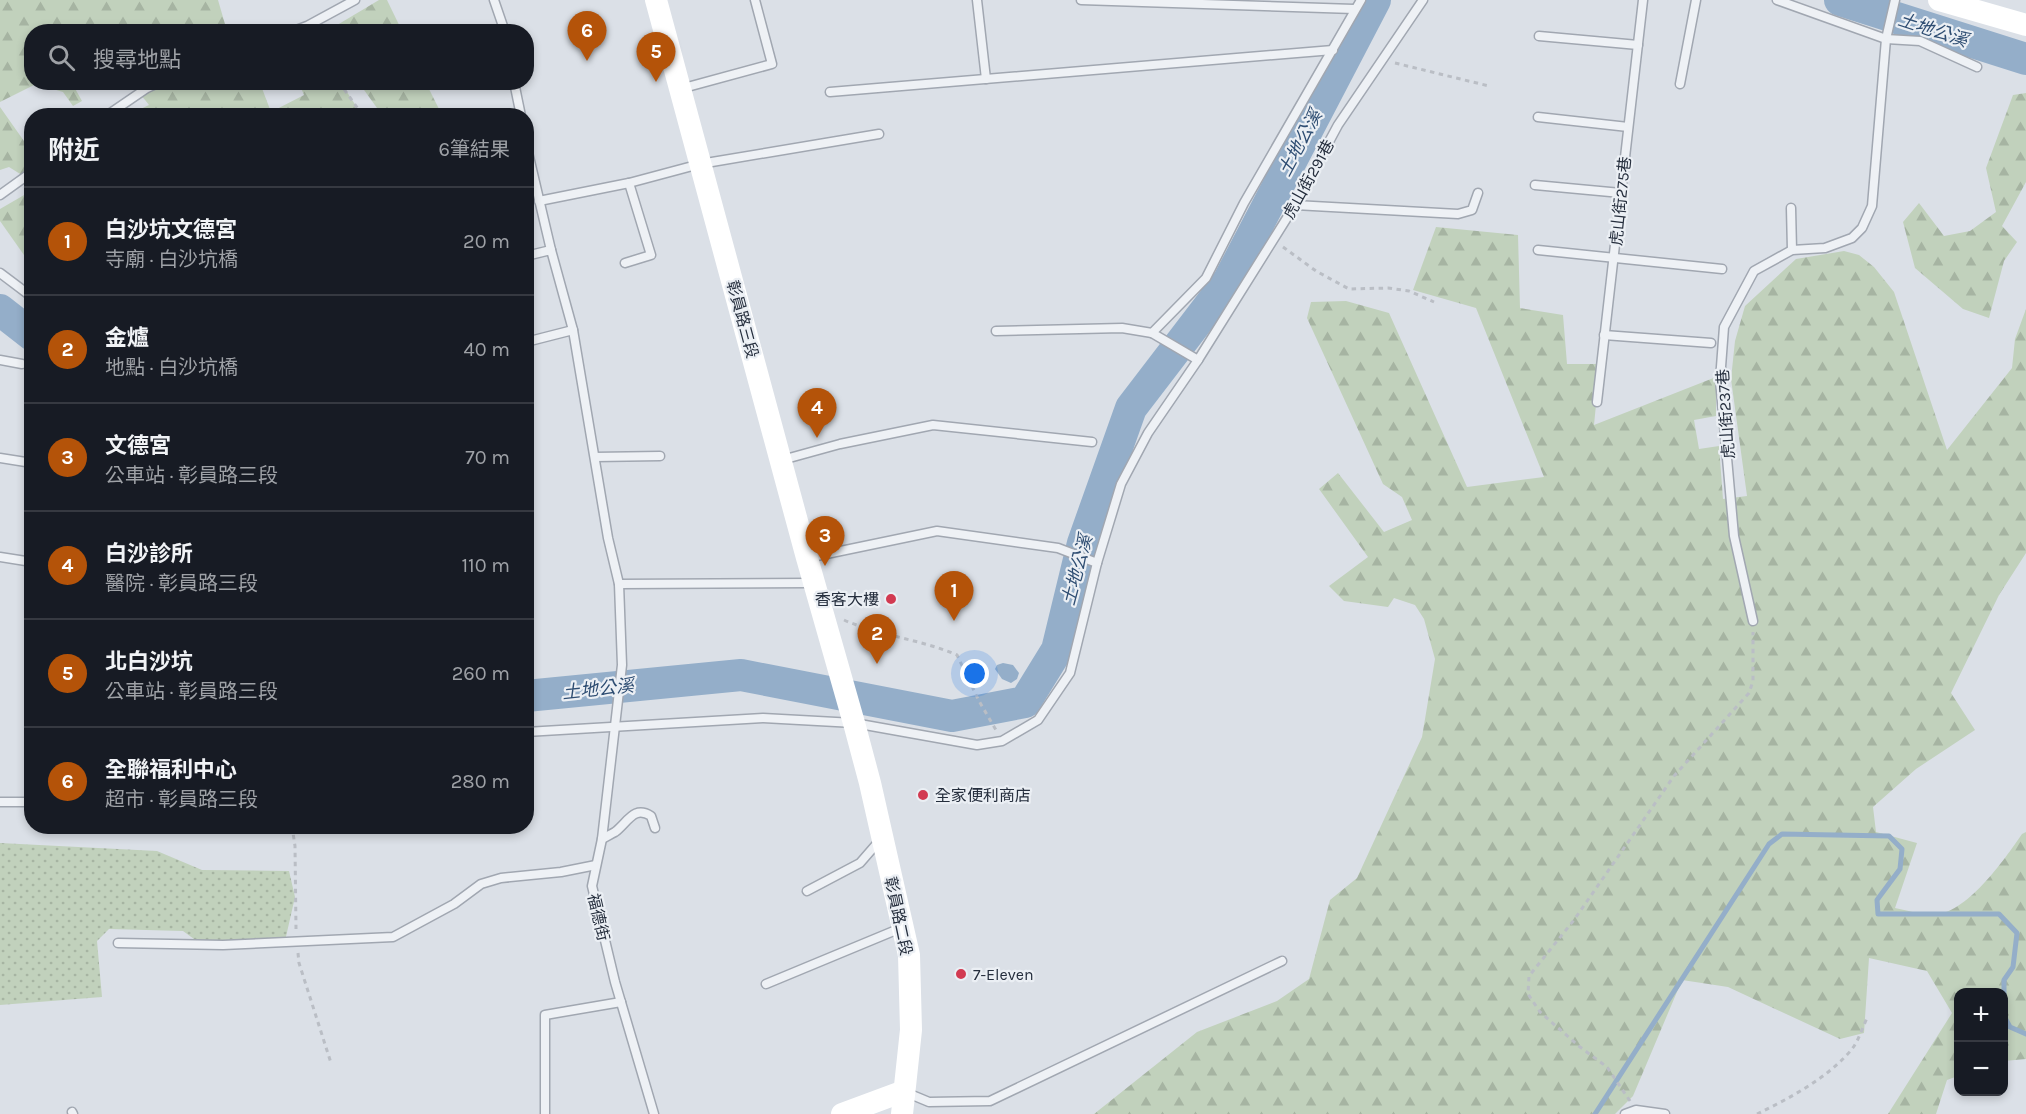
<!DOCTYPE html>
<html lang="zh-TW">
<head>
<meta charset="utf-8">
<style>
	body { margin:0; font-family:Karla,"Noto Sans TC",sans-serif; background:#242831; color:#f1f3f6 }
	.controls { position:absolute; right:18px; bottom:18px; display:grid; overflow:hidden; border-radius:12px; box-shadow:0 3px 9px #0003 }
	.controls button { width:54px; height:54px; display:grid; place-items:center; padding:0; border:0; border-bottom:2px solid #363941; background:#171b24; color:#f1f3f6; font:30px sans-serif }
	.you { position:absolute; left:975px; top:674px; width:21px; height:21px; margin:-15px; border:4px solid #fff; border-radius:50%; background:#1a73e8; box-shadow:0 0 0 9px #1a73e833 }
	.badge { display:grid; place-items:center; width:39px; height:39px; border-radius:50%; background:#b45309; color:#fff; font-size:20px; font-weight:700 }
	.pin { position:absolute; translate:-50% -50px; filter:drop-shadow(0 2px 3px #0008) }
	.pin::after { content:''; position:absolute; top:32px; width:21px; height:18px; background:inherit; clip-path:polygon(0 0,100% 0,50% 100%) }
	.list { margin:0; padding:0; list-style:none }
	h2 { display:flex; justify-content:space-between; align-items:center; height:78px; margin:0; padding:0 24px; font-size:26px }
	h2 small { font-size:20px; font-weight:400; color:#9ea1a6 }
	.list li { display:grid; grid-template-columns:39px 1fr auto; gap:18px; align-items:center; box-sizing:border-box; height:108px; padding:0 24px; border-top:2px solid #363941 }
	.list b { display:block; font-size:22px; white-space:nowrap }
	.list p { margin:0; font-size:20px; white-space:nowrap; color:#9ea1a6 }
	.list em { font-size:20px; font-style:normal; color:#9ea1a6 }
	.icon { flex:none; width:33px; height:33px; fill:none; stroke:currentColor; stroke-width:2; stroke-linecap:round; stroke-linejoin:round }
	.map { position:relative; flex:none; width:2026px; height:1114px; overflow:hidden }
	.search { position:absolute; background:#171b24; box-shadow:0 3px 9px #0003; left:24px; top:24px; width:510px; height:66px; display:flex; align-items:center; gap:15px; box-sizing:border-box; padding:0 21px; border-radius:24px; color:#9ea1a6; font-size:22px }
	.panel { position:absolute; background:#171b24; box-shadow:0 3px 9px #0003; left:24px; top:108px; width:510px; height:726px; border-radius:24px }
	.map>svg:first-child { display:block }
	.grass { fill:url(#grass-dots) }
	.forest { fill:url(#forest-firs) }
	.water { fill:#94aec9 }
	.lines { fill:none; stroke-linecap:round; stroke-linejoin:round }
	.stream { stroke:#94aec9; stroke-width:5 }
	.river { stroke:#94aec9; stroke-width:32 }
	.lane-casing { stroke:#a1a7b1; stroke-width:11 }
	.path { stroke:#babec5; stroke-width:3; stroke-dasharray:4.5 4.5; stroke-linecap:butt }
	.lane { stroke:#eef1f5; stroke-width:8 }
	.secondary { stroke:#fff; stroke-width:22 }
	.poi-dot { fill:#d23a51; stroke:#ebeff4; stroke-width:2 }
	.labels { text-anchor:middle; stroke-width:4.5; stroke-linejoin:round; paint-order:stroke }
	.street-label { font-size:16px; fill:#252e3d; stroke:#ebeff4 }
	.poi-label { font-size:16px; fill:#252e3d; stroke:#ebeff4; text-anchor:start }
	.water-label { font-size:18px; font-style:italic; fill:#2e4d72; stroke:#ebeff4 }
</style>
</head>
<body>
<div class="map">
<svg width="2026" height="1114" viewBox="0 0 2026 1114">
	<defs>
		<pattern id="grass-dots" width="8" height="8" patternUnits="userSpaceOnUse" patternTransform="scale(1.5)"><rect width="8" height="8" fill="#c1d1bc"/><path d="M2 2h.1M6 6h.1" fill="none" stroke="#a6b4a2" stroke-width="1.8" stroke-linecap="round"/></pattern>
		<pattern id="forest-firs" width="22" height="20" patternUnits="userSpaceOnUse" patternTransform="scale(1.5)"><rect width="22" height="20" fill="#c1d1bc"/><path d="M5 1l3.5 6h-7zM16 11l3.5 6h-7z" fill="#a6b4a2"/></pattern>
	</defs>
	<rect width="100%" height="100%" fill="#dbe0e7"/>
	<path class="grass" d="M 0,843 L 157,851 L 202,870 L 289,871 L 295,897 L 285,941 L 205,947 L 183,931 L 109,929 L 97,941 L 102,997 L 0,1005 Z"/>
	<g class="forest">
		<path d="M 0,0 L 218,0 L 227,31 L 32,32 L 32,82 L 72,83 L 82,101 L 73,106 L 63,92 L 36,84 L 0,102 Z"/>
		<path d="M 379,0 L 387,0 L 402,31 L 327,31 Z"/>
		<path d="M 110,83 L 260,83 L 271,112 L 304,95 L 299,83 L 341,83 L 362,115 L 128,115 L 149,105 L 134,86 Z"/>
		<path d="M 359,83 L 426,83 L 442,115 L 382,115 Z"/>
		<path d="M 2026,93 L 2026,182 L 2002,226 L 2017,242 L 2004,261 L 1989,318 L 1963,309 L 1915,268 L 1903,222 L 1919,203 L 1944,236 L 1970,231 L 1996,212 L 1986,168 L 2013,95 Z"/>
		<path d="M 0,107 L 31,151 L 31,173 L 25,177 L 9,167 L 0,170 Z"/>
		<path d="M 31,191 L 31,265 L 0,221 L 0,209 Z"/>
		<path d="M 1436,227 L 1518,235 L 1520,308 L 1563,315 L 1567,364 L 1600,364 L 1594,425 L 1716,377 L 1716,416 L 1694,420 L 1699,449 L 1719,446 L 1723,499 L 1747,496 L 1731,379 L 1735,341 L 1745,306 L 1796,259 L 1844,251 L 1859,255 L 1874,267 L 1894,292 L 1947,450 L 2012,368 L 2015,339 L 2026,309 L 2026,553 L 1999,595 L 1951,693 L 1975,730 L 1916,769 L 1873,807 L 1876,832 L 1917,843 L 1895,908 C 1907,910 1920,915 1932,915 C 1966,915 2004,860 2022,834 L 2026,832 L 2026,1059 L 2004,1061 L 2004,992 L 1958,992 L 1958,1076 L 1947,1080 L 1936,1114 L 1888,1114 L 1952,1013 L 1927,971 L 1869,958 L 1864,1033 L 1840,1039 L 1728,987 L 1682,980 L 1633,1096 L 1615,1114 L 1094,1114 L 1197,1032 L 1277,1001 L 1309,979 L 1330,900 L 1357,878 L 1422,737 L 1435,659 L 1424,619 L 1415,605 L 1394,598 L 1388,607 L 1344,601 L 1329,586 L 1368,557 L 1319,489 L 1338,473 L 1384,532 L 1412,520 L 1402,497 L 1383,484 L 1307,318 L 1311,302 L 1346,301 L 1389,313 L 1467,487 L 1544,477 L 1476,308 L 1413,290 Z"/>
	</g>
	<path class="water" d="M 1003,663 L 1013,665 L 1019,673 L 1017,679 L 1011,683 L 1002,679 L 995,669 L 997,665 Z"/>
	<g class="lines">
		<g class="stream">
			<path d="M 2004,1016 L 2010,1027 L 2026,1034"/>
			<path d="M 1595,1114 L 1769,844 L 1782,834 L 1889,836 L 1902,849 L 1900,869 L 1877,900 L 1878,914 L 1999,914 L 2017,933 L 2013,967 L 2004,980 L 2004,995"/>
		</g>
		<g class="river">
			<path d="M 1840,0 L 2026,59"/>
			<path d="M 0,310 L 32,335"/>
			<path d="M 526,696 L 741,675 L 952,716 L 1025,702 L 1057,650 L 1083,543 L 1131,408 L 1229,280 L 1375,0"/>
		</g>
		<defs>
			<g id="lane">
				<path d="M 494,0 L 505,32"/>
				<path d="M 977,0 L 986,79"/>
				<path d="M 1081,0 L 1354,9"/>
				<path d="M 1777,0 L 1886,39 L 1920,41 L 1977,67"/>
				<path d="M 291,32 L 307,26 L 355,0"/>
				<path d="M 1539,36 L 1638,45"/>
				<path d="M 514,82 L 521,116"/>
				<path d="M 1680,84 L 1696,0"/>
				<path d="M 680,89 L 772,64 L 755,0"/>
				<path d="M 830,92 L 1333,50"/>
				<path d="M 106,116 L 147,88 L 160,82"/>
				<path d="M 1538,117 L 1628,127"/>
				<path d="M 526,144 L 551,250 L 573,330 L 608,538 L 619,584 L 622,665 L 602,839 L 592,886 L 615,982 L 654,1114"/>
				<path d="M 1535,185 L 1621,193"/>
				<path d="M 0,195 L 32,172"/>
				<path d="M 539,201 L 629,183 L 700,164 L 879,134"/>
				<path d="M 1295,205 L 1458,214 L 1472,210 L 1478,193"/>
				<path d="M 1791,208 L 1792,250"/>
				<path d="M 1538,250 L 1722,269"/>
				<path d="M 526,256 L 551,250"/>
				<path d="M 625,263 L 651,255 L 629,183"/>
				<path d="M 0,273 L 32,297"/>
				<path d="M 996,331 L 1122,328 L 1152,333"/>
				<path d="M 1604,335 L 1711,343"/>
				<path d="M 526,342 L 573,330"/>
				<path d="M 0,360 L 22,364"/>
				<path d="M 1198,360 L 1152,333 L 1206,278 L 1244,203 L 1361,0"/>
				<path d="M 1597,402 L 1643,0"/>
				<path d="M 595,457 L 660,456"/>
				<path d="M 0,458 L 32,463"/>
				<path d="M 782,460 L 840,444 L 933,425 L 1092,442"/>
				<path d="M 0,557 L 32,562"/>
				<path d="M 807,558 L 937,531 L 1058,548 L 1097,563"/>
				<path d="M 619,584 L 812,583"/>
				<path d="M 1753,621 L 1734,536 L 1720,380 L 1724,327 L 1754,271 L 1792,250 L 1825,248 L 1852,238 L 1862,228 L 1872,206 L 1886,39 L 1895,0"/>
				<path d="M 526,732 L 763,718 L 854,723 L 977,745 L 1002,741 L 1038,720 L 1070,673 L 1097,563 L 1121,484 L 1148,433 L 1198,360 L 1295,205 L 1338,125 L 1423,0"/>
				<path d="M 0,802 L 32,802"/>
				<path d="M 602,839 C 606,837 611,834 615,832 C 628,822 634,805 651,816 L 655,828"/>
				<path d="M 807,891 L 860,863 L 880,840"/>
				<path d="M 118,943 L 223,945 L 393,937 L 454,904 L 481,884 L 501,878 L 561,872 L 596,865"/>
				<path d="M 766,984 L 901,928"/>
				<path d="M 905,1092 L 929,1102 L 990,1101 L 1282,961"/>
				<path d="M 72,1112 L 73,1114"/>
				<path d="M 545,1114 L 545,1015 L 621,1002"/>
				<path d="M 1625,1114 L 1636,1110 L 1665,1114"/>
			</g>
		</defs>
		<use href="#lane" class="lane-casing"/>
		<g class="path">
			<path d="M 1395,63 L 1489,86"/>
			<path d="M 339,82 L 363,116"/>
			<path d="M 1283,247 L 1316,271 L 1349,289 L 1388,288 L 1409,291 L 1434,302"/>
			<path d="M 844,620 C 880,636 920,639 957,655 L 979,701 L 996,730"/>
			<path d="M 292,826 L 295,846 L 296,929"/>
			<path d="M 298,953 L 299,963 L 331,1063"/>
			<path d="M 1630,1101 L 1607,1067 L 1580,1047 L 1540,1012 L 1528,994 L 1529,976 L 1574,920 L 1674,776 L 1749,693 L 1753,681 L 1753,632"/>
			<path d="M 1757,1114 C 1790,1098 1828,1078 1852,1049 C 1859,1040 1863,1026 1868,1016"/>
		</g>
		<use href="#lane" class="lane"/>
		<g class="secondary">
			<path d="M 656,0 L 807,558 L 854,723 L 870,783 L 909,955 L 911,1030 L 902,1114"/>
			<path d="M 1939,0 L 2026,25"/>
			<path d="M 842,1114 L 904,1091"/>
		</g>
	</g>
	<g class="poi-dot">
		<circle cx="891" cy="599" r="6"/>
		<circle cx="923" cy="795" r="6"/>
		<circle cx="961" cy="974" r="6"/>
	</g>
	<g class="labels">
		<g class="street-label">
			<text transform="translate(1308 179) rotate(-61)" y="6">虎山街291巷</text>
			<text transform="translate(1620 201) rotate(-84)" y="6">虎山街275巷</text>
			<text transform="translate(743 319) rotate(75)" y="6">彰員路三段</text>
			<text transform="translate(1725 414) rotate(-94)" y="6">虎山街237巷</text>
			<text transform="translate(899 916) rotate(78)" y="6">彰員路二段</text>
			<text transform="translate(599 917) rotate(77)" y="6">福德街</text>
		</g>
		<g class="poi-label">
			<text x="879" y="605" text-anchor="end">香客大樓</text>
			<text x="935" y="801">全家便利商店</text>
			<text x="973" y="980">7-Eleven</text>
		</g>
		<g class="water-label">
			<text transform="translate(1933 30) rotate(18)" y="6">土地公溪</text>
			<text transform="translate(1300 143) rotate(-62)" y="6">土地公溪</text>
			<text transform="translate(1077 570) rotate(-75)" y="6">土地公溪</text>
			<text transform="translate(598 689) rotate(-6)" y="6">土地公溪</text>
		</g>
	</g>
</svg>
<div class="controls">
<button>+</button>
<button>−</button>
</div>
<div class="you"></div>
<div class="pin badge" style="left:954px;top:621px">1</div>
<div class="pin badge" style="left:877px;top:664px">2</div>
<div class="pin badge" style="left:825px;top:566px">3</div>
<div class="pin badge" style="left:817px;top:438px">4</div>
<div class="pin badge" style="left:656px;top:82px">5</div>
<div class="pin badge" style="left:587px;top:61px">6</div>
<div class="search"><svg class="icon" aria-label="search" viewBox="0 0 24 24"><circle cx="10" cy="10" r="6"/><path d="M15 15l6 6"/></svg>搜尋地點</div>
<section class="panel">
<h2>附近<small>6筆結果</small></h2>
<ul class="list">
<li><span class="badge">1</span><div><b>白沙坑文德宮</b><p>寺廟 · 白沙坑橋</p></div><em>20 m</em></li>
<li><span class="badge">2</span><div><b>金爐</b><p>地點 · 白沙坑橋</p></div><em>40 m</em></li>
<li><span class="badge">3</span><div><b>文德宮</b><p>公車站 · 彰員路三段</p></div><em>70 m</em></li>
<li><span class="badge">4</span><div><b>白沙診所</b><p>醫院 · 彰員路三段</p></div><em>110 m</em></li>
<li><span class="badge">5</span><div><b>北白沙坑</b><p>公車站 · 彰員路三段</p></div><em>260 m</em></li>
<li><span class="badge">6</span><div><b>全聯福利中心</b><p>超市 · 彰員路三段</p></div><em>280 m</em></li>
</ul>
</section>
</div>
</body>
</html>
